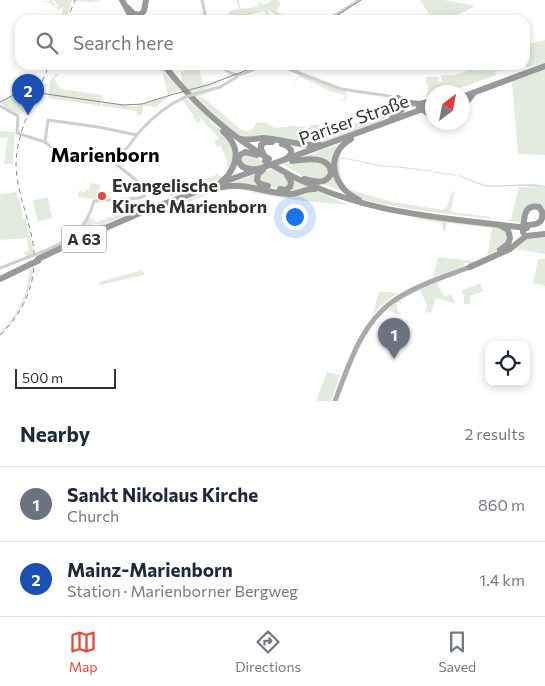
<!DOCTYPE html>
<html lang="en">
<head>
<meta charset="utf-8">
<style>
	body { margin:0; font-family:Commissioner,sans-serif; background:#f2f2f3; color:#1f2937 }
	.controls { position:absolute; right:15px; bottom:15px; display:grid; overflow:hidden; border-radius:10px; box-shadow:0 2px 8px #0003 }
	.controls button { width:45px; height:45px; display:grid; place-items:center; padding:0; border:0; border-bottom:1px solid #e0e1e3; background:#fff; color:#1f2937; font:25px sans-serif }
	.compass { position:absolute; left:425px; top:85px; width:45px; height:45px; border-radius:50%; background:#fff; box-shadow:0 2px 8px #0003; rotate:32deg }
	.scale { position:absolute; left:15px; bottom:12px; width:101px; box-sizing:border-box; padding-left:5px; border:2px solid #323232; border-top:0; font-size:14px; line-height:18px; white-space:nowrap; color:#323232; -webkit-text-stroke:4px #fff; paint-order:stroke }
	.you { position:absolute; left:294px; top:216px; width:18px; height:18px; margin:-12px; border:4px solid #fff; border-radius:50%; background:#1a73e8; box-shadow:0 0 0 8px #1a73e833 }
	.badge { display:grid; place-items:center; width:32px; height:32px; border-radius:50%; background:#e14b3c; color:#fff; font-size:16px; font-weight:700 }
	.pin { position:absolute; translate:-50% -41px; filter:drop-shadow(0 1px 2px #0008) }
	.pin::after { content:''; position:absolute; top:26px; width:18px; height:15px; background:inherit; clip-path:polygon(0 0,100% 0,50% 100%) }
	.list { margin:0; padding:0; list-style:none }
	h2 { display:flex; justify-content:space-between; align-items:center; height:65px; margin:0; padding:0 20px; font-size:21px }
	h2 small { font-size:16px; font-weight:400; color:#747a83 }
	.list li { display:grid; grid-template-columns:32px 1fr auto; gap:15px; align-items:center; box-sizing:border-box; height:75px; padding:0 20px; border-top:1px solid #e0e1e3 }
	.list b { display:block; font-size:19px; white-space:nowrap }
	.list p { margin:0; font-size:16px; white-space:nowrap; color:#747a83 }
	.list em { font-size:16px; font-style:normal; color:#747a83 }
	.icon { flex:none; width:28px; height:28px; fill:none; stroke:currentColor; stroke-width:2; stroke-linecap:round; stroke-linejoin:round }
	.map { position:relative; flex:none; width:545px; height:401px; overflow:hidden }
	.search { position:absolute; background:#fff; box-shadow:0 2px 8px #0003; left:15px; right:15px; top:15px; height:55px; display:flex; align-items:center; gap:12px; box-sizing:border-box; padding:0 18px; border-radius:15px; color:#747a83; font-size:19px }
	.sheet { height:215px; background:#fff }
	nav { display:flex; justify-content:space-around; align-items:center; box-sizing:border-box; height:70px; border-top:1px solid #e0e1e3; background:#fff; font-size:14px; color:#747a83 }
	nav a { display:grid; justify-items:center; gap:2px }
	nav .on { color:#e14b3c }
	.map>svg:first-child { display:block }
	.green { fill:#e3ebdf }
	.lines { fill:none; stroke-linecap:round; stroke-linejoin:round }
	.stream { stroke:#cfdced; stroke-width:1 }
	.minor { stroke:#cfcfcf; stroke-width:3 }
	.major { stroke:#aaa; stroke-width:5 }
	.highway { stroke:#999; stroke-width:6 }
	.tram { stroke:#878787; stroke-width:1 }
	.rail { stroke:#878787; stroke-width:1; stroke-dasharray:5 4; stroke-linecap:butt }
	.minor-bridge { stroke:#cfcfcf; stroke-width:3 }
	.highway-bridge { stroke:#999; stroke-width:6 }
	.poi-dot { fill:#e14b3c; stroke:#fff; stroke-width:2 }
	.labels { text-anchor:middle; stroke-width:5; stroke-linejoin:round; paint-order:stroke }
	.shield { fill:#fff; stroke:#707070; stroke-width:1 }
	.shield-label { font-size:16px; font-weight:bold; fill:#323232 }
	.street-label { font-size:18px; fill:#323232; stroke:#fff }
	.poi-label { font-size:18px; font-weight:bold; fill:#323232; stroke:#fff; text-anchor:start }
	.quarter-label { font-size:20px; font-weight:bold; fill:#000; stroke:#fff }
</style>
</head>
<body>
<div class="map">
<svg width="545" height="401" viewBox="0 0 545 401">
	<rect width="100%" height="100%" fill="#fff"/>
	<g class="green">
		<path d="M 46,0 L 104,0 L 91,2 L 71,1 L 71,5 L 65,20 L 62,20 L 63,7 L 59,10 L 50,3 L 42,1 L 52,1 L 55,6 L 58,7 L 55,1 Z"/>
		<path d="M 236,0 L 239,0 L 241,9 L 249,8 L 249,7 L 250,8 L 259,6 L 258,3 L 260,2 L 262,5 L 269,3 L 271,0 L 277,0 L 281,3 L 276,11 L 291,20 L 284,20 L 268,10 L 269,13 L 267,16 L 264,11 L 245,16 L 242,20 L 235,20 L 233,16 L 228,20 L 223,20 L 230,11 L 239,9 Z"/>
		<path d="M 420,0 L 444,0 L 476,6 L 446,20 L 433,20 Z"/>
		<path d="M 545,40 L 545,63 L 526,68 L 529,44 Z"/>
		<path d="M 158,65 L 161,65 L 181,91 L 228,138 L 234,157 L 226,173 L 229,167 L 227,171 L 227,161 L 221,146 L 217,147 L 214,142 L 219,138 L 196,113 L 201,120 L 198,123 L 193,117 L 194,115 L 193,115 C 189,111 187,106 183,101 L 174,105 L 186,98 L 185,100 L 187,100 L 199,111 L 180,90 L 168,94 L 162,71 L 171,80 Z"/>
		<path d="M 195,65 L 198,65 L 203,83 L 223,79 L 191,90 L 227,80 L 194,93 L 195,95 L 217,90 L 195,97 L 182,83 L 181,72 L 187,70 L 187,67 Z"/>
		<path d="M 476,66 L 502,70 L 495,71 L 496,75 L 493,76 C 474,83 454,92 432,92 L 432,95 L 427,97 L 428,86 L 425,80 L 427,77 L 438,77 L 439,82 L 442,82 L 441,76 L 460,74 Z"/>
		<path d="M 545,69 L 545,155 L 518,154 L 512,81 Z"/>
		<path d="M 57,73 L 58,75 L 54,79 L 61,89 L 102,95 L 101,106 L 48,98 L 49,92 L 46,92 L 49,91 L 50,81 Z"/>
		<path d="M 300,75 L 346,92 L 347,99 L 335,103 L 345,98 L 345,95 L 330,91 L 312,82 L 307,94 L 311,82 L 300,77 L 292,84 Z"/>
		<path d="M 27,93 L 22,106 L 24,111 L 22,114 L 16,112 L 21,116 L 0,105 L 5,106 L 1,103 L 18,94 Z"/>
		<path d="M 168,97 L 158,105 L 158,107 L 143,106 L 142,115 L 137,115 L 137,111 L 102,106 L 103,103 L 134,106 Z"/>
		<path d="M 200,97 L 205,99 L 239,128 L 245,131 L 252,130 L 257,122 L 266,123 L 275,128 L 294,126 L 309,128 L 311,125 L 319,125 L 319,130 L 329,132 L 333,131 L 331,123 L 333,128 L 336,129 L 345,126 L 346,120 L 348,126 L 390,110 L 393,108 L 389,99 L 400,100 L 402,104 L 393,114 L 378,122 L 392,116 L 393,117 L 322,143 L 240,138 L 198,99 Z"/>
		<path d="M 0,131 L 15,132 L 13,164 L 4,164 L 8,136 L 6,138 L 0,138 Z"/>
		<path d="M 353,139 C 351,141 347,143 344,146 C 337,157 339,180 347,189 L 393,202 L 443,210 L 447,207 L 453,189 L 452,193 L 455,190 L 451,209 L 452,212 L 491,217 L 491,219 C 462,215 364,207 345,191 C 339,185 336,175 336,166 C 336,153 342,145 353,139 Z"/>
		<path d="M 347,141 L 334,163 L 345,193 L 319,182 L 329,179 L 330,165 L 297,159 Z"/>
		<path d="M 249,153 L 267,164 L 256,168 L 242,165 L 240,156 Z"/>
		<path d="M 296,161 L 318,161 L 331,171 L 321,181 L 305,177 L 282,164 Z"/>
		<path d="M 273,168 L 287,176 L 290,186 L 283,189 L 261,184 L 259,175 Z"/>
		<path d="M 257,173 L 255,180 L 261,186 L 287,191 C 292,189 294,183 291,178 L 309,188 L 288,193 L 233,183 Z"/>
		<path d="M 219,174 L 219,176 L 223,176 L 214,183 L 170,197 L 170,194 L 177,190 L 178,184 L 187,185 L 188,183 L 193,183 Z"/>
		<path d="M 457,174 C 469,178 481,185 494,186 C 511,186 528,181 545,186 L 545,214 L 532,206 L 522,223 L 505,220 L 511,219 L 519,187 L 541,188 L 522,186 L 486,187 Z"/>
		<path d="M 91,183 L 101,185 L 95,199 L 78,197 L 79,191 L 85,192 L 87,189 L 89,189 Z"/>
		<path d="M 228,186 L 288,195 L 314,190 L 349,205 L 303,201 L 259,194 L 237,188 L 209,194 L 186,203 L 183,201 Z"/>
		<path d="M 16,192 L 21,204 L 23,218 L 26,218 L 34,253 L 28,256 L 23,253 L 29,250 L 27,238 L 0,240 L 0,194 Z"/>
		<path d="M 48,197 L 52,218 L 39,221 L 38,223 L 33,200 Z"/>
		<path d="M 139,208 L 139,210 L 104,224 L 106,225 L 37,256 C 58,243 79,238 90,215 C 91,222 93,228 102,225 L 92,223 L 91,218 L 94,219 L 94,221 L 99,222 L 100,220 L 106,220 L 107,217 L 114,218 L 114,214 Z"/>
		<path d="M 417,217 L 503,228 L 508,231 L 506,245 L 487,257 L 492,228 L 449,223 L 447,223 L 445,232 L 443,230 L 443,232 L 443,225 L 441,223 L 417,219 Z"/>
		<path d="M 545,236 L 545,254 L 516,249 L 528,237 Z"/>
		<path d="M 438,257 L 472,261 L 478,262 L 469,264 L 465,262 L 464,266 L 433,278 Z"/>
		<path d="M 538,259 L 545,259 L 545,286 L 544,286 L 533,283 Z"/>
		<path d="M 34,267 C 31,294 20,316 0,335 L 0,332 C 17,314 29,294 29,269 Z"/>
		<path d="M 143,270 L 144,275 L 100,285 L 99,282 Z"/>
		<path d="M 437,282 L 444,297 L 451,294 L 456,304 L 436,298 L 431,313 L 425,312 L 427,305 L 420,290 L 400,300 L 402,304 L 400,302 L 397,303 L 397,311 L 401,313 L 400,315 L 388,310 L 401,297 Z"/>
		<path d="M 480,283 L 483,291 L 470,296 L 470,304 L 464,304 L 464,296 L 461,291 Z"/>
		<path d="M 379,291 L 398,293 L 382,304 L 373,314 Z"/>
		<path d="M 327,372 L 340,375 L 331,401 L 316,401 Z"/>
	</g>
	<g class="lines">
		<g class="stream">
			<path d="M 1,103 L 20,93 L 30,92"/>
			<path d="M 340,158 L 346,159"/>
			<path d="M 348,159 L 382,166 L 398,167"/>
			<path d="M 399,167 L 423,170"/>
			<path d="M 425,170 L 432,171"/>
			<path d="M 434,172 L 455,175"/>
			<path d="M 459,176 L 485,186 L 533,185 L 545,187"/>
		</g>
		<g class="minor">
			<path d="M 202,0 L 206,20"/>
			<path d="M 328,20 L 359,0"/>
			<path d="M 220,65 C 239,84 245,70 266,65"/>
			<path d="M 278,65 L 341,89 L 389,96 L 411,103"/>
			<path d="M 297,72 L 300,65"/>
			<path d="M 194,94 L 220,87 L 237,77"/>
			<path d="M 0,106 L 18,116 L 17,133 L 45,142"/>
			<path d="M 45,142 C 54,151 66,156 79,159 C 96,163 112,161 126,149 C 131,144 135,136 140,131 C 152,118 168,105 183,98"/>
			<path d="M 45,142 L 48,120 L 98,127 L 137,135"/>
			<path d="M 37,254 C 64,244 87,231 94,201 L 139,198 L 144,196 L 147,189 L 110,159"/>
			<path d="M 0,268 L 31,256"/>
		</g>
		<path class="major" d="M 335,401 C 348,367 361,324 392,302 C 414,286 444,277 470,267"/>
		<g class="highway">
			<path d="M 122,0 L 133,20"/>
			<path d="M 128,8 L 134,14 L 140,15 L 144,11 L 146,0"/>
			<path d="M 164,65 C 193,103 228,134 269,159"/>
			<path d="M 462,97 L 545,66"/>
			<path d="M 411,103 L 420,104 L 432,101"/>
			<path d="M 419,107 L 432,116"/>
			<path d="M 424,109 L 432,106"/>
			<path d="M 462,117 L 467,102 L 473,94"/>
			<path d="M 392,118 L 404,108 L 403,102 L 398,98"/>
			<path d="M 241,139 C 249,141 256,138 264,138 C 283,139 301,147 320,145"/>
			<path d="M 351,139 C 323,155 333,188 359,200"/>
			<path d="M 282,144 L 287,146 L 291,150 L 291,154 L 286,159"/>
			<path d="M 264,155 L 261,149 L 261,145 L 265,142 L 272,142"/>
			<path d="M 292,161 C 305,159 331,155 331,174 C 325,185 315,182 304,179"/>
			<path d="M 256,169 C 247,170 240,168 238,159 L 240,155 L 245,152 L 257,155"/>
			<path d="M 263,170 L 258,174 L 257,180 L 260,184 L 268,186"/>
			<path d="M 281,170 C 356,213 436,217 519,227"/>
			<path d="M 221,182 C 232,174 240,157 233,144 C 231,139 227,135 223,131"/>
			<path d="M 222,187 C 245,182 265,193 288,194 C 298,195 305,188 315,189"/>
			<path d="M 280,189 L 286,190 L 290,187 L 291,182 L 287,175"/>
			<path d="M 527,225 C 536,225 544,223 542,213"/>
			<path d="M 523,232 C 524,220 523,203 539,207 L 545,216"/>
			<path d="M 500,250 L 508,244 L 510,238 L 508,230 L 501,226"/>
			<path d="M 38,259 L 87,236 L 147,210 L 420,110"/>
			<path d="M 470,267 L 510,249 L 526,236 L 545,234"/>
			<path d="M 0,279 L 31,264"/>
		</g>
		<g class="tram">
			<path d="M 330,20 L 361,0"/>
			<path d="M 39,93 L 123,105 L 142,104 L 174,94 L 208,85 L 260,65"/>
			<path d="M 0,102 L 19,92 L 36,92"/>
		</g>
		<g class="rail">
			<path d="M 67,20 L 75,0"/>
			<path d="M 0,335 C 27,310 40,274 32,238 C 27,213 16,189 16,163 C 17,129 37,96 49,65"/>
		</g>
		<g class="minor-bridge">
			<path d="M 183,98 L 194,94"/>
			<path d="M 31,256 L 37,254"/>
		</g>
		<g class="highway-bridge">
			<path d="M 420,110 L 424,109"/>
			<path d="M 265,161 L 281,170"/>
			<path d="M 519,227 L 527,228"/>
			<path d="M 31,264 L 38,261"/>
		</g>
	</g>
	<circle class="poi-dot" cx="102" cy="196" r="5"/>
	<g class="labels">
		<rect class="shield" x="61.5" y="225.5" width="45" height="27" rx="4"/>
		<g class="shield-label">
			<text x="84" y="245">A 63</text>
		</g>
		<g class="street-label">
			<text transform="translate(354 120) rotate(-20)" y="6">Pariser Straße</text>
		</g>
		<g class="poi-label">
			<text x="112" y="192">Evangelische<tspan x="112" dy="21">Kirche Marienborn</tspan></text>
		</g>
		<g class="quarter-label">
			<text x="105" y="162">Marienborn</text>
		</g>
	</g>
</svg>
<div class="controls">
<button><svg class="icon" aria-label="locate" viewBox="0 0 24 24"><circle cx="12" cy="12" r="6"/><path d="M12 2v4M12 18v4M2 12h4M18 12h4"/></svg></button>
</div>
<svg class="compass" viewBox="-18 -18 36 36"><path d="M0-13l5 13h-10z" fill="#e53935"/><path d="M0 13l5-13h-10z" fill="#747a83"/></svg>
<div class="scale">500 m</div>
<div class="you"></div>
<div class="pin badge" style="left:394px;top:359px;background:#6b7280">1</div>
<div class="pin badge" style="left:28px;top:115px;background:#1a4fb4">2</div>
<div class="search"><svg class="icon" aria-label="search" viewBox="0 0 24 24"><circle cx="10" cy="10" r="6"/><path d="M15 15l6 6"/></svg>Search here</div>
</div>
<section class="sheet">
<h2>Nearby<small>2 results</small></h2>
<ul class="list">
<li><span class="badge" style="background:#6b7280">1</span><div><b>Sankt Nikolaus Kirche</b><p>Church</p></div><em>860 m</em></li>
<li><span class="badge" style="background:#1a4fb4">2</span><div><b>Mainz-Marienborn</b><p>Station · Marienborner Bergweg</p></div><em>1.4 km</em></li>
</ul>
</section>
<nav>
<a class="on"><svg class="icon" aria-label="map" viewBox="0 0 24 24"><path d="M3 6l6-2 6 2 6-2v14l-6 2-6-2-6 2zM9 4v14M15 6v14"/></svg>Map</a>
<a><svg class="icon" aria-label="directions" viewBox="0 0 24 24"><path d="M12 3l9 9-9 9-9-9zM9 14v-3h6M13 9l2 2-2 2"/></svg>Directions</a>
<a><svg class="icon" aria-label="saved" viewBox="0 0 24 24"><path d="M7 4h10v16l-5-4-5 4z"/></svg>Saved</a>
</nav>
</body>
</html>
